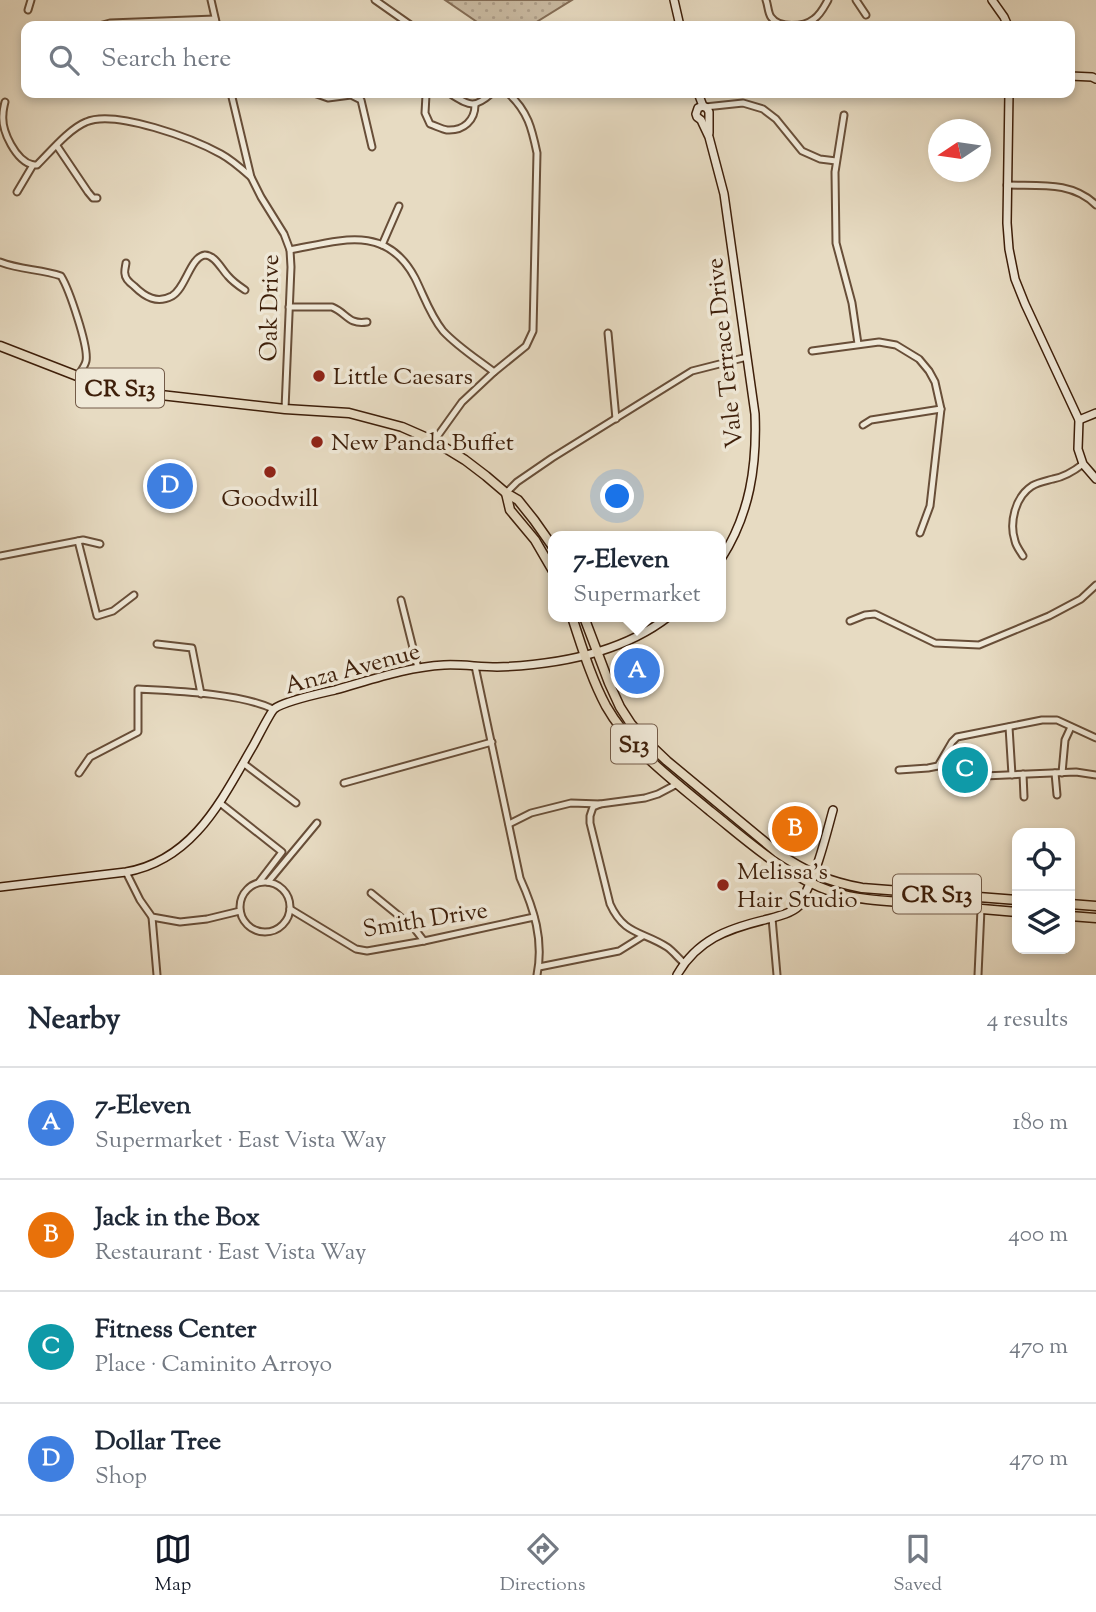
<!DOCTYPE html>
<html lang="en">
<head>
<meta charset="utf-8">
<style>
	body { margin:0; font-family:"Sorts Mill Goudy",serif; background:#f2f2f3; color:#1f2937 }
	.controls { position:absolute; right:21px; bottom:21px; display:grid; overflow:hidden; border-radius:14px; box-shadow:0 4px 10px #0003 }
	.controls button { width:63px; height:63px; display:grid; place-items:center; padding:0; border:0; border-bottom:2px solid #e0e1e3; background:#fff; color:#1f2937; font:35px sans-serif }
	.compass { position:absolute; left:928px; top:119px; width:63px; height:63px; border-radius:50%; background:#fff; box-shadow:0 4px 10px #0003; rotate:257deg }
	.you { position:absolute; left:618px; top:497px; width:24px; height:24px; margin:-18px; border:5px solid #fff; border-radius:50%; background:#1a73e8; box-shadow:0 0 0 10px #1a73e833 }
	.badge { display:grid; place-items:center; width:46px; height:46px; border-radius:50%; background:#111827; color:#fff; font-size:23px; font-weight:700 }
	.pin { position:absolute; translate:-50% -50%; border:4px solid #fff; box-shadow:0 2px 7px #0006 }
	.popup { position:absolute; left:548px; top:531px; width:178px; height:91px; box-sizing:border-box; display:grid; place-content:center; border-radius:14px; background:#fff; filter:drop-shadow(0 2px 5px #0005); font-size:23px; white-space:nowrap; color:#747a83 }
	.popup b { font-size:26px; color:#1f2937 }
	.popup::after { content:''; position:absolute; left:50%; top:100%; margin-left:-14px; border:14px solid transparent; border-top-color:#fff }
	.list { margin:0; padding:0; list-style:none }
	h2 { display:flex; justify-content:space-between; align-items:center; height:91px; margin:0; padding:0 28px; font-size:30px }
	h2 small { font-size:23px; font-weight:400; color:#747a83 }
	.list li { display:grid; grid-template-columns:46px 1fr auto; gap:21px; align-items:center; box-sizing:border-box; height:112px; padding:0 28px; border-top:2px solid #e0e1e3 }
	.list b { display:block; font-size:26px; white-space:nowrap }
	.list p { margin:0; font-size:23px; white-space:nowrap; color:#747a83 }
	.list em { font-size:23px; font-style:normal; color:#747a83 }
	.icon { flex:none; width:38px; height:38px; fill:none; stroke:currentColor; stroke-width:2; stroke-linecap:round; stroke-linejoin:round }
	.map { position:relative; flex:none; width:1096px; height:975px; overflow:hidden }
	.search { position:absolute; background:#fff; box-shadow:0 4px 10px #0003; left:21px; right:21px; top:21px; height:77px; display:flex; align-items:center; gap:18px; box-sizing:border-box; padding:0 24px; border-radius:14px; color:#747a83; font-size:26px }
	.sheet { height:539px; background:#fff }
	nav { display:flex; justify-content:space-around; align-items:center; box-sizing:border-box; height:98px; border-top:2px solid #e0e1e3; background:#fff; font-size:19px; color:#747a83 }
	nav a { display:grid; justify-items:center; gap:4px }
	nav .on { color:#111827 }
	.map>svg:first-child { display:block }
	.green { fill:url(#green-dots); stroke:#846d56; stroke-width:2 }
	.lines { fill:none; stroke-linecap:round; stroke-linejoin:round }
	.street-casing { stroke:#684e38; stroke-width:9 }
	.secondary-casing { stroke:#3e1f0a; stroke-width:10 }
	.primary-casing { stroke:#3e1f0a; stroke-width:11 }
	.street { stroke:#efe8d7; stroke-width:5 }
	.secondary { stroke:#efe8d7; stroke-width:7 }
	.primary { stroke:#e7dbc2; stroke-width:8 }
	.poi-dot { fill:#8f2418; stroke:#efe8d7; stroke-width:2.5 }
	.labels { text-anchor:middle; stroke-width:7; stroke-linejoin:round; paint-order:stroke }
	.shield { fill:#efe8d7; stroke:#735b48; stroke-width:2 }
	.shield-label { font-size:23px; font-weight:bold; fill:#3e1f0a }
	.street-label { font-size:24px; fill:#3e1f0a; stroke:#efe8d7 }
	.poi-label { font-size:24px; fill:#3e1f0a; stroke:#efe8d7; text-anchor:start }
</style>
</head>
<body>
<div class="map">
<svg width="1096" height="975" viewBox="0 0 1096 975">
	<defs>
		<pattern id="green-dots" width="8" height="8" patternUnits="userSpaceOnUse" patternTransform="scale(1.75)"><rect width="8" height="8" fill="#cabba3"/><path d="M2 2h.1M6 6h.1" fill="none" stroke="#afa08b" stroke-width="1.8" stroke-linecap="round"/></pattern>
	</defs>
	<rect width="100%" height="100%" fill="#e7dbc2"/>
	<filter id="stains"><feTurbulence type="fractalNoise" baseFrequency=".00286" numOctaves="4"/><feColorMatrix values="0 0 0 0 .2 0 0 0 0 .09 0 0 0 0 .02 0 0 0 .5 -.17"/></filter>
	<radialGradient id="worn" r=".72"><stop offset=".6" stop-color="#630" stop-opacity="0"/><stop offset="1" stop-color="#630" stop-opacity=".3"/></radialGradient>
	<path class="green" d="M 445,0 L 572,0 L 530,26 L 483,26 Z"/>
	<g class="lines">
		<defs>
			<g id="street">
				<path d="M 211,0 L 217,26"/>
				<path d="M 375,0 L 412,26"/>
				<path d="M 766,0 C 768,5 768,13 771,17 C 779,29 804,27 814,19 C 821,14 824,7 828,0"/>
				<path d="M 856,0 L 866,15"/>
				<path d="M 28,10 L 31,0"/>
				<path d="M 99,26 L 110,23 L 215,19"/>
				<path d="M 231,93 L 251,177 L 261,197 L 284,234 L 290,250 L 291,267 L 285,409"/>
				<path d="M 314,93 L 328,98 L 351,95 L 361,100 L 372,147"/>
				<path d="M 429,93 L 426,95 L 425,113 L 430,124 C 436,126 442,129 447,130 C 464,131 475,120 475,105"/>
				<path d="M 449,93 C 469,105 473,110 492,93"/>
				<path d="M 5,102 C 4,106 3,110 3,114 C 1,131 16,161 33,165"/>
				<path d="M 705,107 L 743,103 L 763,109 L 776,119 L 802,151 L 820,159 L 836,161"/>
				<path d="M 844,115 L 835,172 L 836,243 L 852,303 L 858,344"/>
				<path d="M 57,146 L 88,192 L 93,198 L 97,198"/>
				<path d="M 1007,185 C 1039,186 1072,181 1096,205"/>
				<path d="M 17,192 L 33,165 L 37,165 C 51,151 69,129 86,122 C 115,109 194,139 221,154 C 232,160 242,169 251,177"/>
				<path d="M 382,245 L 399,206"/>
				<path d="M 290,250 C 339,241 386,223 415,278 C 424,296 430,315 443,331 C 458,347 477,359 494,372"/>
				<path d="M 0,262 C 20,270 41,269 61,276 C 69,289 89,347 86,361 C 85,366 80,372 78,376"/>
				<path d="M 126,263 C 126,264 124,272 125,274 C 125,279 130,283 134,286 C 145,297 157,304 172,296 C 186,288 190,257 205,255 C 215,255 222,270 228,276 C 233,282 239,286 245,290"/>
				<path d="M 289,307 L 332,307 C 347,313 348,325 367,322"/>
				<path d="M 608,333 L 616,419"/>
				<path d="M 812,351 L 879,342 L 896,345 L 919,359 L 929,371 L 935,382 L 941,409 L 930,506 L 920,533"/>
				<path d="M 863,425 L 871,420 L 941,409"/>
				<path d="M 434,441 L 462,402 L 494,372 L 526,346 L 533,331 L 537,153 C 532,129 528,111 508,93"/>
				<path d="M 506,493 L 517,482 L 552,458 L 692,371 L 747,357"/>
				<path d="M 78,541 L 97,616 L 113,611 L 134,595"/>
				<path d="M 0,556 L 83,540 L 100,544"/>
				<path d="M 1023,556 C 1020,551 1016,546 1015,541 C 1009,523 1015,497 1032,486 C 1039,482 1046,481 1053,479 C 1064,477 1074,471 1083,464"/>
				<path d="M 401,600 L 418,668"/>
				<path d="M 850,621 L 865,615 L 875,614 L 935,643 L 979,645 L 1049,616 L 1081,599 L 1096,585"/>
				<path d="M 157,644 L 192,648 L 201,694"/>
				<path d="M 475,666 L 520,878 C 534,909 544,940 537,975"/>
				<path d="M 1009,727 L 1012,775"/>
				<path d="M 243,763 L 296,803"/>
				<path d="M 899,770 L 928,768 L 938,766 L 952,742 L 957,737 L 1042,720 L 1057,720 L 1096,738"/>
				<path d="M 79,773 L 90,757 L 138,732 L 138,689 C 176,691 239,693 273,709"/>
				<path d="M 1055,773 L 1057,795"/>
				<path d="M 1062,773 L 1065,740 L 1071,727"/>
				<path d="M 1023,774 L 1024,797"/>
				<path d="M 984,776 L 1076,772 L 1096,775"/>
				<path d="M 344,783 L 492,742"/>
				<path d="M 220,803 L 282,852 L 259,882"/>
				<path d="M 600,804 L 593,807 L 590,816 L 590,823 L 610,904 C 624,935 642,931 667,947 C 673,951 678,958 684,963"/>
				<path d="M 509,824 L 531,813 L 571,803 L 600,804 L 645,798 L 658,794 L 677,784"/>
				<path d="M 126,872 L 140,900 L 152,917 L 180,922 L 207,919 L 240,911"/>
				<path d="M 268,882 L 317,823"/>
				<circle cx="265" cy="907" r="25"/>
				<path d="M 371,893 L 414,928 L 424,941"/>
				<path d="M 290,909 L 356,949 L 367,951 L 424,941 L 534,917"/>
				<path d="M 152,917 L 157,975"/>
				<path d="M 772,918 L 777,975"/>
				<path d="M 539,967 L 619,951 L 643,936"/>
				<path d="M 978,975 L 981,909"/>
			</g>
			<g id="secondary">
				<path d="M 674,0 L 680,26"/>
				<path d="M 992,0 L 1004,17 L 1008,26"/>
				<path d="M 1070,76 L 1092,77 L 1096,79"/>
				<path d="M 698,93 L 703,106 L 707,108 L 709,112 L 709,133"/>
				<path d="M 1009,93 L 1007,223 L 1009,249 L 1015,279 L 1025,304 L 1079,420 L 1078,449 L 1083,464 L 1096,479"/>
				<path d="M 703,106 L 698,108 L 696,114 L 697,117 L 701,120 L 709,137 L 724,194 L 755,414 C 757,466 750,514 721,559"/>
				<path d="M 1079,420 L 1096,413"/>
				<path d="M 0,887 L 126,872 C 194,860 222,799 253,746 C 257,739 270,713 274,709 C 284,701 322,693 335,690 C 371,680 407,667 444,665 C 461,664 479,667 497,667 C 556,665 620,654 668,617"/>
				<path d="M 677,975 C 697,940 727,929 764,920 C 775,917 791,914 799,906 C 801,903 802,899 804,896 C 818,869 825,839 833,810"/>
			</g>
			<g id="primary">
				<path d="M 0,346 L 85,379 L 134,392 L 285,409 L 349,413 L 402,427 L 434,441 L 465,460 L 486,476 L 506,493 L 518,500 L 534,520 L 553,547"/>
				<path d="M 506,493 L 510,510 L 535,540 L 553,571"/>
				<path d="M 572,617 C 582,647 591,678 606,706 C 631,750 672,779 710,811 C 749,842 785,876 833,892 C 858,900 886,901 912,903 C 947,906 982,909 1017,912"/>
				<path d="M 584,617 L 609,683 L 620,707 L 631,724 L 647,742 L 667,761 L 778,853 C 806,872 829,882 862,888 L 1017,900"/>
				<path d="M 1070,904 L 1096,906"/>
				<path d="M 1070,916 L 1096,918"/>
			</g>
		</defs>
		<use href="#street" class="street-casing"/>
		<use href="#secondary" class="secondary-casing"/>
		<use href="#primary" class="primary-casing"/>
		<use href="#street" class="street"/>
		<use href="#secondary" class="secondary"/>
		<use href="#primary" class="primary"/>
	</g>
	<g class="poi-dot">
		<circle cx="319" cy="376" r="7"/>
		<circle cx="317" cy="442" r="7"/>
		<circle cx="270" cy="472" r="7"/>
		<circle cx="723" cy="885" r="7"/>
	</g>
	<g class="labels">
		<g class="shield">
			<rect x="76" y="368.5" width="88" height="39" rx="5"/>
			<rect x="611" y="724.5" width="46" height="39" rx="5"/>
			<rect x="893" y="874.5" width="88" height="39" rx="5"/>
		</g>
		<g class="shield-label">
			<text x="120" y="396">CR S13</text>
			<text x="634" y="752">S13</text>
			<text x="937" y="902">CR S13</text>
		</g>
		<g class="street-label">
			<text transform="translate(269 308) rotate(-89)" y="8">Oak Drive</text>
			<text transform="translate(724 353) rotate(-96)" y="8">Vale Terrace Drive</text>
			<text transform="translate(352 668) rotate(-15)" y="8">Anza Avenue</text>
			<text transform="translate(425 919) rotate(-9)" y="8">Smith Drive</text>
		</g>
		<g class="poi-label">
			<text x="333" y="384">Little Caesars</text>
			<text x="331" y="450">New Panda Buffet</text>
			<text x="270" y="506" text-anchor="middle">Goodwill</text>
			<text x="737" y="879">Melissa's<tspan x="737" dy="28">Hair Studio</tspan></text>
		</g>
	</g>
	<rect width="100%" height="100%" filter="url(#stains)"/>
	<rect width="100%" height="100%" fill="url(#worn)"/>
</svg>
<div class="controls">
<button><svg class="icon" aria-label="locate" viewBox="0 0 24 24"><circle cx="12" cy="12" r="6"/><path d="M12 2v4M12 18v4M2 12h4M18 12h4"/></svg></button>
<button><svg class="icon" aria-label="layers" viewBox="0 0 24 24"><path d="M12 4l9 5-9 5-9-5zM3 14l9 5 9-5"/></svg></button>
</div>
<svg class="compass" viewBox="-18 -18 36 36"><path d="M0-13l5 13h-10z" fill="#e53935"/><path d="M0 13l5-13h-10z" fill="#747a83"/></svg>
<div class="you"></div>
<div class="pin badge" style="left:637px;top:671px;background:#3f7fe0">A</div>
<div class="popup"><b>7-Eleven</b>Supermarket</div>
<div class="pin badge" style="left:795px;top:829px;background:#e8710a">B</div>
<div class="pin badge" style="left:965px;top:770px;background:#0f9aa8">C</div>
<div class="pin badge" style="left:170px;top:486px;background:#3f7fe0">D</div>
<div class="search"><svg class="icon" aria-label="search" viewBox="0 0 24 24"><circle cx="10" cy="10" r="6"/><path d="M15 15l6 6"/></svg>Search here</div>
</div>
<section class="sheet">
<h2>Nearby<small>4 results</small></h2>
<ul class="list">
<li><span class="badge" style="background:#3f7fe0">A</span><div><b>7-Eleven</b><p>Supermarket · East Vista Way</p></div><em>180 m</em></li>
<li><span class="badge" style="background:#e8710a">B</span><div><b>Jack in the Box</b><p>Restaurant · East Vista Way</p></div><em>400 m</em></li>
<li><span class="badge" style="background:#0f9aa8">C</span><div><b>Fitness Center</b><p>Place · Caminito Arroyo</p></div><em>470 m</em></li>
<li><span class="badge" style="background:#3f7fe0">D</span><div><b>Dollar Tree</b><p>Shop</p></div><em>470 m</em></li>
</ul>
</section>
<nav>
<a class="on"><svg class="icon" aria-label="map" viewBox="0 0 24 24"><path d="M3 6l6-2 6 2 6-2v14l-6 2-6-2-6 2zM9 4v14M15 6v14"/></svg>Map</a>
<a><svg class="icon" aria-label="directions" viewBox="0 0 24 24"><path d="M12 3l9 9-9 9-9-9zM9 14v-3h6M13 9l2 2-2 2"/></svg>Directions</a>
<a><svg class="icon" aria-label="saved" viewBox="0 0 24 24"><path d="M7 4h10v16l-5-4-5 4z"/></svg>Saved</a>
</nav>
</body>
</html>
